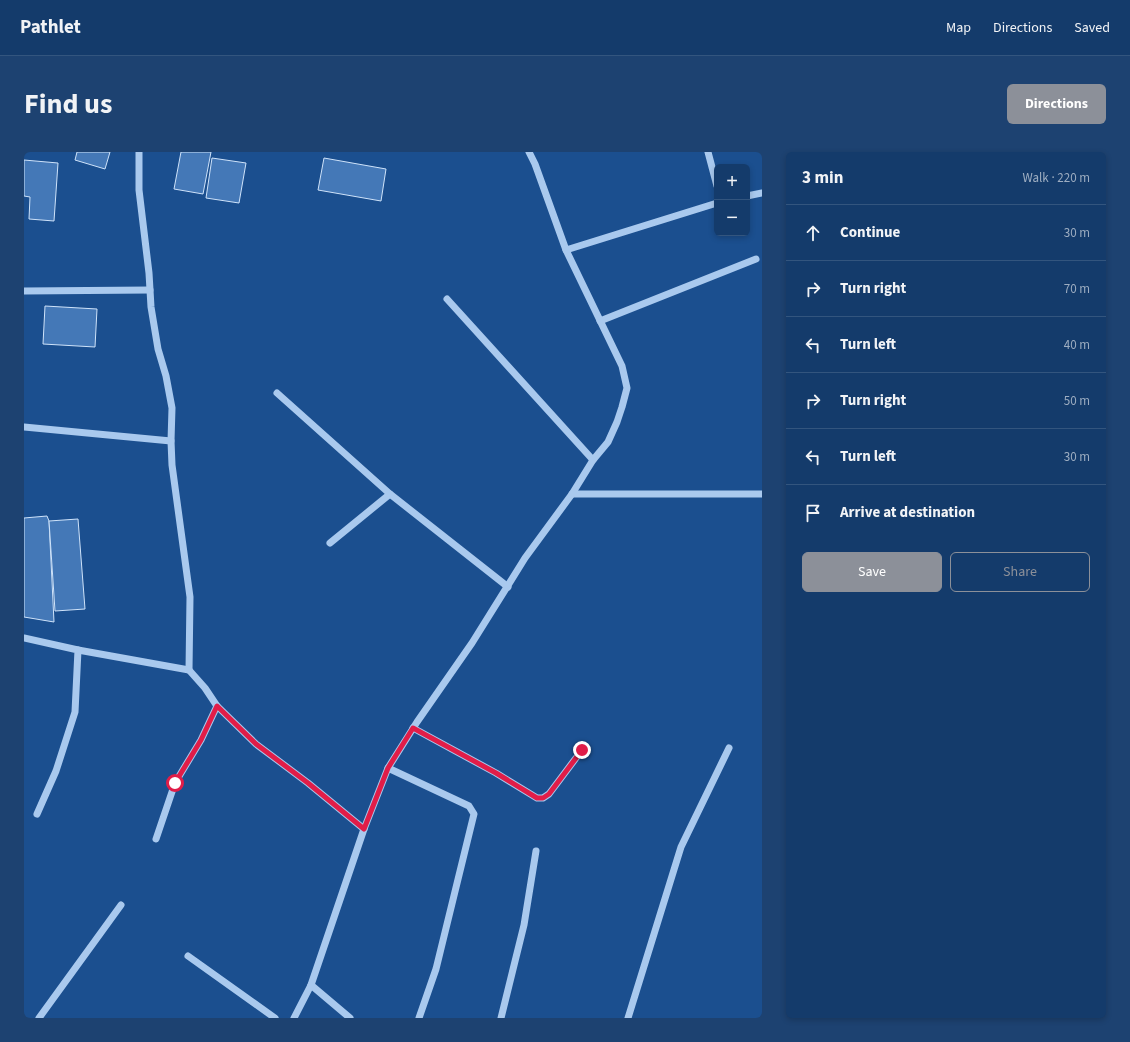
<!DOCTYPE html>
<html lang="en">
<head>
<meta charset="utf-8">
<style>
	body { margin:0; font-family:"Source Sans 3",sans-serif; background:#1d4271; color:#f1f3f6 }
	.controls { position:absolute; right:12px; top:12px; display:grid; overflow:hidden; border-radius:6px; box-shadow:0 2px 6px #0003 }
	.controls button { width:36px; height:36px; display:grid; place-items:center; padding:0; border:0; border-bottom:1px solid #33557e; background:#143b6b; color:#f1f3f6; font:20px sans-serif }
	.stop { position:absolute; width:12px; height:12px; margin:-9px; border:3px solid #e11d48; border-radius:50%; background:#fff }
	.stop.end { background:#e11d48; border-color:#fff; box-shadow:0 1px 4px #0008 }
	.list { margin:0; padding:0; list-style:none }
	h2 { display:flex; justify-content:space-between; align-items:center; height:52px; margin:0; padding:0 16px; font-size:17px }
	h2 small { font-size:13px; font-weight:400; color:#9dadc1 }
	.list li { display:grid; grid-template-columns:26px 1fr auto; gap:12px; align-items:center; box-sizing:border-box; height:56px; padding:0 16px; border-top:1px solid #33557e }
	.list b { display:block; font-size:15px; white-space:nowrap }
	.list em { font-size:13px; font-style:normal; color:#9dadc1 }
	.actions { display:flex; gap:8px; padding:12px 16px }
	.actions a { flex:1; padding:9px 0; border:1px solid #8c9099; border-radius:6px; text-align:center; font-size:14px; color:#8c9099 }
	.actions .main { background:#8c9099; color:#fff }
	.icon { flex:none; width:22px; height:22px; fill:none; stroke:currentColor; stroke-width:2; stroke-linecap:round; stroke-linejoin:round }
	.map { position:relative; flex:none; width:738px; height:866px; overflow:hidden; border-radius:6px }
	header { display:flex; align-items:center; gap:24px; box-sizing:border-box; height:56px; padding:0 20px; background:#143b6b; border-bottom:1px solid #33557e }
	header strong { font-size:19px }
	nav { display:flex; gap:22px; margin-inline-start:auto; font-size:14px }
	.intro { display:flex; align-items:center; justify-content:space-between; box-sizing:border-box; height:96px; padding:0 24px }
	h1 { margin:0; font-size:28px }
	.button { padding:10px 18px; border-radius:6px; background:#8c9099; color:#fff; font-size:14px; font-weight:700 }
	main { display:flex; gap:24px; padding:0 24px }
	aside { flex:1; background:#143b6b; border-radius:6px; box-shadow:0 2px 6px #0003 }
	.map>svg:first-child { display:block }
	.building { fill:#4478b7; stroke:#cfe3fa }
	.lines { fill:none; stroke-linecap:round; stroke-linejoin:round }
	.minor { stroke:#a9c9ee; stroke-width:7 }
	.route { stroke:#e11d48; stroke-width:5 }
</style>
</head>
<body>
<header>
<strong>Pathlet</strong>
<nav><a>Map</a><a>Directions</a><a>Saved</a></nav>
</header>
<div class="intro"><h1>Find us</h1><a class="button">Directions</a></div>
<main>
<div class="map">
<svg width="738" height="866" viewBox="0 0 738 866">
	<rect width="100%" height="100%" fill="#1b4f8f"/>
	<g class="building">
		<path d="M 53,0 L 86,0 L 81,17 L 51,8 Z"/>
		<path d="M 157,0 L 187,0 L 179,42 L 150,37 Z"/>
		<path d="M 188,6 L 222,11 L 215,51 L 182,46 Z"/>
		<path d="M 300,6 L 362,17 L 357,49 L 294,38 Z"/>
		<path d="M 0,8 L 34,11 L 30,69 L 5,67 L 6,45 L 0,44 Z"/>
		<path d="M 21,154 L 73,157 L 71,195 L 19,192 Z"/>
		<path d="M 23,364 L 25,369 L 30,470 L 0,465 L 0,366 Z"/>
		<path d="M 54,367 L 61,457 L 31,459 L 25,369 Z"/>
	</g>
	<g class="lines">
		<g class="minor">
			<path d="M 115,0 L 115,38 L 125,121 L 127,155 L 134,197 L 142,224 L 148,256 L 147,289 L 148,313 L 166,445 L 165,518 L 181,536 L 193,554 L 232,592 L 284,631 L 340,677"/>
			<path d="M 684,0 L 693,34"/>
			<path d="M 723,44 L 738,41"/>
			<path d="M 542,98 L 693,51"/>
			<path d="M 0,139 L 126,138"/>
			<path d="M 423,147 L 569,308"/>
			<path d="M 576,169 L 732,107"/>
			<path d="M 253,241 L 366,342"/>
			<path d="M 0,275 L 147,289"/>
			<path d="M 548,342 L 738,342"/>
			<path d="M 306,391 L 366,342 L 484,435"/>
			<path d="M 0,486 L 54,498 L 51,560 L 32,619 L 13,662"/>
			<path d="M 54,498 L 165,518"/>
			<path d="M 389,576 L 472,621 L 513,646 L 519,646 L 525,642 L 558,598"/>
			<path d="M 364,616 L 445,654 L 450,662 L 412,817 L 395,866"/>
			<path d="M 132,687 L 151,631 L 177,588 L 193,554"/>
			<path d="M 164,804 L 251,866"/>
			<path d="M 287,833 L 326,866"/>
			<path d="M 15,866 L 97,753"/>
			<path d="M 270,866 L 287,833 L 340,677 L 364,616 L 393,570 L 448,491 L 501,406 L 548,342 L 569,308 L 584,290 L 593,270 L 598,255 L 603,236 L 598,214 L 542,98 L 511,12 L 505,0"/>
			<path d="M 477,866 L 500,773 L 512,699"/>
			<path d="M 604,866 L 657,695 L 705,596"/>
		</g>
	</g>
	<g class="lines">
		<path class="route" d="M 151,631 L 177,588 L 193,554 L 232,592 L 284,631 L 340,677 L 364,616 L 389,576 L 472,621 L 513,646 L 519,646 L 525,642 L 558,598"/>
	</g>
</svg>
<div class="controls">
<button>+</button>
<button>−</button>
</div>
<div class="stop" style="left:151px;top:631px"></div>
<div class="stop end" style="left:558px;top:598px"></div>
</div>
<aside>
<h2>3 min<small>Walk · 220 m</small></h2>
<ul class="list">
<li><svg class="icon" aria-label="ahead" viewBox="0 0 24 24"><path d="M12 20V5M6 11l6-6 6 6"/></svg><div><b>Continue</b></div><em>30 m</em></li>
<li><svg class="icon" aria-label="right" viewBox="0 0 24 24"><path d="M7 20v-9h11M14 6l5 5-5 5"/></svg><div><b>Turn right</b></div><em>70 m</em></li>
<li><svg class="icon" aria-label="left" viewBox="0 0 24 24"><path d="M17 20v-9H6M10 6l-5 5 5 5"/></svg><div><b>Turn left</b></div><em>40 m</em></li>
<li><svg class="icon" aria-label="right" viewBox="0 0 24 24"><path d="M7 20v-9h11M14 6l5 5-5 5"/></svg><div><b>Turn right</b></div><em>50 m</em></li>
<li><svg class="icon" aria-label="left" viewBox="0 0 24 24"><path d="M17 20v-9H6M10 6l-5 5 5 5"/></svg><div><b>Turn left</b></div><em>30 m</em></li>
<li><svg class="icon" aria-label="arrive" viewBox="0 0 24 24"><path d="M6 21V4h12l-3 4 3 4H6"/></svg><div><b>Arrive at destination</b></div></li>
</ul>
<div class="actions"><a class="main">Save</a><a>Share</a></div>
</aside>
</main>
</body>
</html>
